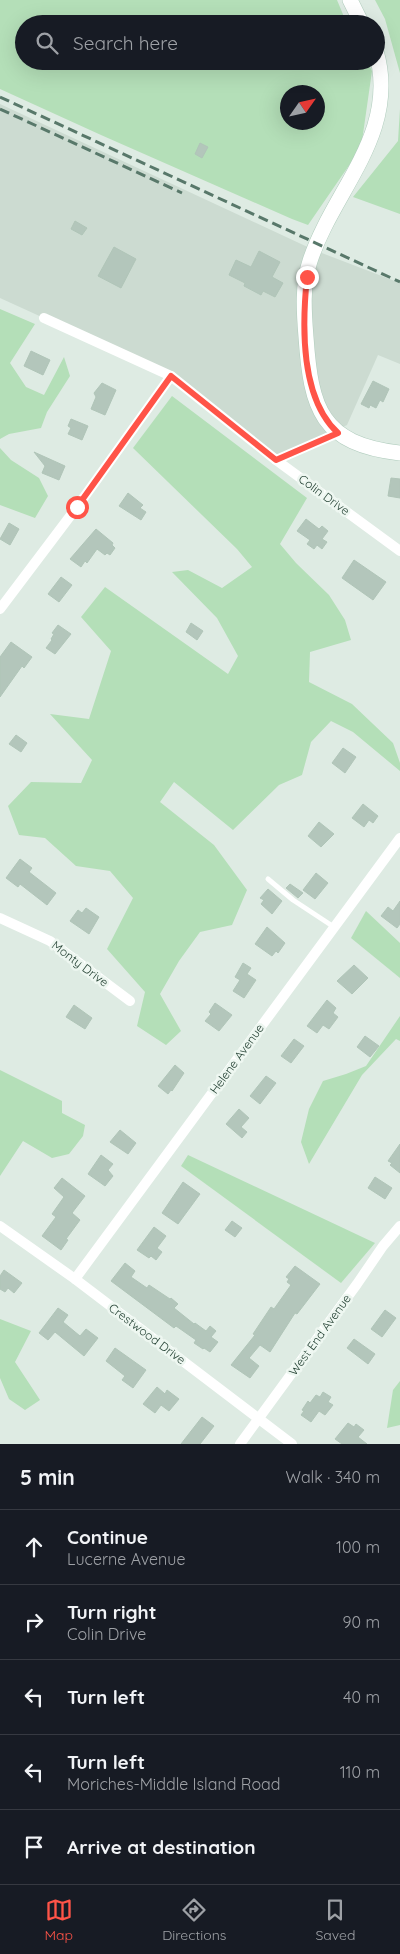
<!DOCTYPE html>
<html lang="en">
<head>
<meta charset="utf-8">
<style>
	body { margin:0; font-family:Quicksand,sans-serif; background:#242831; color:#f1f3f6 }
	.compass { position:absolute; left:280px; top:85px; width:45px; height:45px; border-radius:50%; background:#171b24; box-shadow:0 5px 20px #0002; rotate:56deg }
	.stop { position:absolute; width:15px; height:15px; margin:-11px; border:4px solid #ff5448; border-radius:50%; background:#fff }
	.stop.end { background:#ff5448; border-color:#fff; box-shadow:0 1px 5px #0008 }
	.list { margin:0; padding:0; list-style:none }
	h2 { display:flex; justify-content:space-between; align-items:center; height:65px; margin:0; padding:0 20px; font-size:21px }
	h2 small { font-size:16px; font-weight:400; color:#9ea1a6 }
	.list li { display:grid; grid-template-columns:32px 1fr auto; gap:15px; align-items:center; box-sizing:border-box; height:75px; padding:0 20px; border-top:1px solid #363941 }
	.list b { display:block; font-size:19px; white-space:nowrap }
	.list p { margin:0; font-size:16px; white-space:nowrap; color:#9ea1a6 }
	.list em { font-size:16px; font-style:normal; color:#9ea1a6 }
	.icon { flex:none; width:28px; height:28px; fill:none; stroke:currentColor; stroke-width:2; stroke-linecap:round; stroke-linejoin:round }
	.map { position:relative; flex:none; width:400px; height:1444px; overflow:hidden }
	.search { position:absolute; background:#171b24; box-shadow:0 5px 20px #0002; left:15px; right:15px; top:15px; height:55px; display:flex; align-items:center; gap:12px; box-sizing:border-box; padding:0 18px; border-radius:28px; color:#9ea1a6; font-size:19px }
	.sheet { height:440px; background:#171b24 }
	nav { display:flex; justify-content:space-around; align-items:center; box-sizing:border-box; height:70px; border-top:1px solid #363941; background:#171b24; font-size:14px; color:#9ea1a6 }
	nav a { display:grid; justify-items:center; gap:2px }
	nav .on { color:#ff5448 }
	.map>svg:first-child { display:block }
	.built { fill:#ccdbd1 }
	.green { fill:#b4dfb8; fill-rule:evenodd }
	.building { fill:#b3c6bb; stroke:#b0c5b8 }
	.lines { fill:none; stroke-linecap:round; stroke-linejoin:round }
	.secondary-casing { stroke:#b0ccbd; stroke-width:16 }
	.lane { stroke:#fff; stroke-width:5 }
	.street { stroke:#fff; stroke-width:10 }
	.secondary { stroke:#fff; stroke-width:15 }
	.rail { stroke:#58786a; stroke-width:3; stroke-dasharray:10 5; stroke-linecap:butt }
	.route { stroke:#ff5448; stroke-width:6 }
	.labels { text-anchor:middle; stroke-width:5; stroke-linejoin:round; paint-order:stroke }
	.street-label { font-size:12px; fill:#1e3c2e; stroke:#eef7f1 }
</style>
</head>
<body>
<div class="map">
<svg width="400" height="1444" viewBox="0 0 400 1444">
	<rect width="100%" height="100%" fill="#deebe3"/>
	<path class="built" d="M 0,104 L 314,250 L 400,283 L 400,364 L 378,355 L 347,425 L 276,460 L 171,376 L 0,298 Z"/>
	<g class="green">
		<path d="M 0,0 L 337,0 L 347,24 L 24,24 L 24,61 L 367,61 L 372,71 L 361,148 L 308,225 L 292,219 L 101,135 L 0,89 ZM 288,92 L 318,92 L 318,122 L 288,122 Z"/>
		<path d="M 375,0 L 400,0 L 400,73 L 385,19 Z"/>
		<path d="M 400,109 L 400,214 L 353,197 L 398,141 Z"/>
		<path d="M 0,309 L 35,324 L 10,363 L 26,387 L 44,395 L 64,357 L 70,376 L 47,412 L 41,428 L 9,434 L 0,439 Z"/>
		<path d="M 172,396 L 307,498 L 280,544 L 296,563 L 329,595 L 345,620 L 351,640 L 310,652 L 309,682 L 352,704 L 393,743 L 400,763 L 400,771 L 353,732 L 331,721 L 311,742 L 302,775 L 279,785 L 233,830 L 174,782 L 160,802 L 214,845 L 247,890 L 232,925 L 200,932 L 179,961 L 160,994 L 181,1031 L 166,1045 L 137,1026 L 145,992 L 107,949 L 133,898 L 110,871 L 76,866 L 45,838 L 19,835 L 8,806 L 31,782 L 81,783 L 92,760 L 50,714 L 89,719 L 111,651 L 81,617 L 105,587 L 228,674 L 238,656 L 217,618 L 172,572 L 188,570 L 222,588 L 252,567 L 237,549 L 133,448 Z"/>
		<path d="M 0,448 L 11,460 L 39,478 L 48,496 L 35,518 L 0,505 Z"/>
		<path d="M 366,911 L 400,943 L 400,978 L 351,938 Z"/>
		<path d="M 400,1016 L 400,1041 L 396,1039 L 362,1075 L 309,1164 L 301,1142 L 309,1109 L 323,1081 L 346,1074 L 366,1066 Z"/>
		<path d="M 0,1070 L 62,1101 L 62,1113 L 85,1125 L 83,1136 L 69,1154 L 52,1158 L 23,1141 L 0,1176 Z"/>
		<path d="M 188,1155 L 375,1243 L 341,1283 L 181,1166 Z"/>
		<path d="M 0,1319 L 31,1331 L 15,1362 L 40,1400 L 25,1410 L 9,1399 L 0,1378 Z"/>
		<path d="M 400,1381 L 400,1425 L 387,1428 L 393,1390 Z"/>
	</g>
	<g class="building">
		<path d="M 200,143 L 208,147 L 202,158 L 195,154 Z"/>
		<path d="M 75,221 L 87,228 L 82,235 L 71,229 Z"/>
		<path d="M 114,247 L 136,259 L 121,288 L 98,276 Z"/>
		<path d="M 259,251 L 280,262 L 272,277 L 283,283 L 275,297 L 263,291 L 261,295 L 244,286 L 245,283 L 229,275 L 236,260 L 251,267 Z"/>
		<path d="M 31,351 L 50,360 L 43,375 L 24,366 Z"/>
		<path d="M 373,381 L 389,389 L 383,402 L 380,400 L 376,408 L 370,405 L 369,408 L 361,404 Z"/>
		<path d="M 102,383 L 116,390 L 105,415 L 91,409 L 96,397 L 94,393 Z"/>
		<path d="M 71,419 L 88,426 L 82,440 L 68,434 L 71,428 L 68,426 Z"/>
		<path d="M 34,452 L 65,466 L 59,480 L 42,473 L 45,466 Z"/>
		<path d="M 391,478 L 400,479 L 400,498 L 388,496 Z"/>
		<path d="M 128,493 L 143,505 L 140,508 L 146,512 L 141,520 L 119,506 Z"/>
		<path d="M 306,519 L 319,529 L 322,526 L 328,531 L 322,539 L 327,542 L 322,549 L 317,545 L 314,549 L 307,544 L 310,540 L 297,531 Z"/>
		<path d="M 9,523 L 19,529 L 10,545 L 0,539 Z"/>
		<path d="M 96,529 L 113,543 L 112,545 L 115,548 L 110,555 L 107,553 L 105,555 L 97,549 L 87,563 L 85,561 L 81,567 L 70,559 Z"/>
		<path d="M 354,560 L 386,582 L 373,600 L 342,578 Z"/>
		<path d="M 61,577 L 72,585 L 59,602 L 48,594 Z"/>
		<path d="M 191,623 L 203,631 L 197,640 L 186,632 Z"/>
		<path d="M 58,625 L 71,634 L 55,654 L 46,648 L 52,640 L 51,639 L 54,634 L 52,633 Z"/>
		<path d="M 11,642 L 32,657 L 24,668 L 22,666 L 0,697 L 0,657 Z"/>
		<path d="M 16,735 L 27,743 L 21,752 L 9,744 Z"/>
		<path d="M 343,748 L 356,757 L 345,773 L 332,763 Z"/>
		<path d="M 363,804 L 378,816 L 373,823 L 369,820 L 364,827 L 352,818 Z"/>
		<path d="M 319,822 L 334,834 L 321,847 L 308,836 Z"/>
		<path d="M 20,859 L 32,868 L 29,872 L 56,893 L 47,905 L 20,884 L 18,887 L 6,878 Z"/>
		<path d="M 316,873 L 328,883 L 315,899 L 303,890 Z"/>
		<path d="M 290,884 L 303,893 L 298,898 L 286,888 Z"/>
		<path d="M 268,889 L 282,901 L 272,914 L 261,904 L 264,900 L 260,898 Z"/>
		<path d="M 400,901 L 400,924 L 397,928 L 381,916 L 388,907 L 393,911 Z"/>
		<path d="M 86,908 L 99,917 L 89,934 L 70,921 L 78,910 L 82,913 Z"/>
		<path d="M 267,927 L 285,943 L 278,953 L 276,951 L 272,956 L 255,944 Z"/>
		<path d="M 243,963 L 251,968 L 247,974 L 256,980 L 244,998 L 233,991 L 240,980 L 235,977 Z"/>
		<path d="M 354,965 L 368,978 L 352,994 L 337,981 Z"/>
		<path d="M 327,1000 L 336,1008 L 333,1013 L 338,1017 L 329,1029 L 323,1025 L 317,1033 L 307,1026 Z"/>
		<path d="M 215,1003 L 232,1015 L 219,1031 L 205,1021 L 211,1014 L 209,1012 Z"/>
		<path d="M 74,1005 L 92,1018 L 85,1029 L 66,1017 Z"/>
		<path d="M 365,1036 L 379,1046 L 370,1057 L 357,1047 Z"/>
		<path d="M 294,1039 L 304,1046 L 291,1063 L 281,1056 Z"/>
		<path d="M 175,1065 L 184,1073 L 172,1091 L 171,1090 L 168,1094 L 158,1086 Z"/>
		<path d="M 266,1076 L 276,1083 L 260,1104 L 250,1096 Z"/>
		<path d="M 239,1109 L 249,1118 L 241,1127 L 247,1132 L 242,1138 L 226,1124 Z"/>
		<path d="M 120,1130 L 136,1143 L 128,1154 L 110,1142 Z"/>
		<path d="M 400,1144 L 400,1173 L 390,1165 L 392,1163 L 388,1161 Z"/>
		<path d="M 101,1155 L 113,1164 L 108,1170 L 113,1176 L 105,1186 L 88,1174 Z"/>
		<path d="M 375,1177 L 392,1188 L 385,1199 L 368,1188 Z"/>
		<path d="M 62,1178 L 85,1196 L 72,1213 L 80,1220 L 66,1239 L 68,1240 L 61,1250 L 42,1236 L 56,1217 L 52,1214 L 64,1197 L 54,1188 Z"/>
		<path d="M 183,1182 L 200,1194 L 178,1224 L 162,1213 Z"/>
		<path d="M 232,1221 L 242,1228 L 235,1237 L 225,1230 Z"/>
		<path d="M 154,1227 L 166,1236 L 157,1248 L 162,1252 L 156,1260 L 151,1256 L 149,1258 L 137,1250 Z"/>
		<path d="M 125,1263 L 135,1271 L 131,1277 L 147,1288 L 149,1285 L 170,1299 L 171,1298 L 178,1304 L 174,1308 L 194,1324 L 195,1323 L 206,1331 L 210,1326 L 216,1331 L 211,1337 L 218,1342 L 210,1352 L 204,1348 L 203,1349 L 194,1343 L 196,1340 L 176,1326 L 174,1328 L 111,1281 Z"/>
		<path d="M 295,1266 L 320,1284 L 297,1314 L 295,1313 L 270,1352 L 260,1345 L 249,1358 L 259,1366 L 250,1378 L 231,1365 L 255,1335 L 253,1334 L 271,1307 L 274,1309 L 291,1285 L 287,1282 L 289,1279 L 286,1277 Z"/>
		<path d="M 4,1270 L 22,1283 L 14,1293 L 8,1288 L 5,1292 L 0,1289 L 0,1276 Z"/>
		<path d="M 58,1308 L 68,1315 L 63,1322 L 80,1336 L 86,1329 L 98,1338 L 84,1356 L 55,1332 L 48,1340 L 39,1333 Z"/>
		<path d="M 385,1310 L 396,1318 L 382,1337 L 371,1329 Z"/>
		<path d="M 354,1339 L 375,1354 L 368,1364 L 347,1348 Z"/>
		<path d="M 115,1348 L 146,1370 L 133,1388 L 122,1380 L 125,1376 L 106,1361 Z"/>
		<path d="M 157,1387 L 165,1394 L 167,1390 L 179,1399 L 169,1411 L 161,1405 L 155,1413 L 143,1404 Z"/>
		<path d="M 323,1392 L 331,1397 L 328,1402 L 333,1405 L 325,1415 L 319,1411 L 311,1422 L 301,1415 L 304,1411 L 302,1410 L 308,1401 L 310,1403 L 316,1395 L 320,1397 Z"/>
		<path d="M 202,1417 L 214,1426 L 200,1444 L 181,1444 Z"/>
		<path d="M 348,1423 L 354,1427 L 356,1424 L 364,1430 L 358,1437 L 367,1444 L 342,1444 L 335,1439 Z"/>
	</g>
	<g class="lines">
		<defs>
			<g id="secondary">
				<path d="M 350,0 L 362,24"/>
				<path d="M 376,51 C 400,133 333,190 310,261 C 302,284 304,313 306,337 C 311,409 321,444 400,453"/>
			</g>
		</defs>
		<use href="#secondary" class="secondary-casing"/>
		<path class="lane" d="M 268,879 L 293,900 L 334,927"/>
		<g class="street">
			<path d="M 44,318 L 171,376 L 276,460 L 400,551"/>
			<path d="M 276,460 L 338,433"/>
			<path d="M 0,609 L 77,507 L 171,376"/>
			<path d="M 0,918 L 50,941 L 130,1001"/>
			<path d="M 0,1226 L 75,1279 L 292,1444"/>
			<path d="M 75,1279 L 400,838"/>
			<path d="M 240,1444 L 357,1284 L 383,1246 L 400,1226"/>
		</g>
		<use href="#secondary" class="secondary"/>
		<g class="rail">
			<path d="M 0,97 L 400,282"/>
			<path d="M 0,109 L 182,193"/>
		</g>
	</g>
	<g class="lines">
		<path class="route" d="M 77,507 L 171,376 L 276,460 L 338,433 C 300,398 302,325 307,277"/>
	</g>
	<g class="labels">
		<g class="street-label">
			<text transform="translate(324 495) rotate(36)" y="4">Colin Drive</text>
			<text transform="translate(80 964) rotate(37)" y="4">Monty Drive</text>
			<text transform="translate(237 1059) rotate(-54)" y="4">Helene Avenue</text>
			<text transform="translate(147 1334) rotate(37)" y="4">Crestwood Drive</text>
			<text transform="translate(320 1335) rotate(-54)" y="4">West End Avenue</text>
		</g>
	</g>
</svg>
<svg class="compass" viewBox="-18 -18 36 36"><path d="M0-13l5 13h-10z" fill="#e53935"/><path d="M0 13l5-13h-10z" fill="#9ea1a6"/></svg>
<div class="stop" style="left:77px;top:507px"></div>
<div class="stop end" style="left:307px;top:277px"></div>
<div class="search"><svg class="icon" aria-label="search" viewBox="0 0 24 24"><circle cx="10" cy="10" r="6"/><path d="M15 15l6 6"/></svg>Search here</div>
</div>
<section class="sheet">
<h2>5 min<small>Walk · 340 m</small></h2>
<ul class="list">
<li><svg class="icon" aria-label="ahead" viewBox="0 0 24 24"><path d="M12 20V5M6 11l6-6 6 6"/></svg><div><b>Continue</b><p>Lucerne Avenue</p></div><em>100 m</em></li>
<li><svg class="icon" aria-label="right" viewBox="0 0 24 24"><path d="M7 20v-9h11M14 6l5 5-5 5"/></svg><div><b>Turn right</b><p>Colin Drive</p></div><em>90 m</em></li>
<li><svg class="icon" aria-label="left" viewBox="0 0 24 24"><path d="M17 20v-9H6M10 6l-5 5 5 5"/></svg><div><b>Turn left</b></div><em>40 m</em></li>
<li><svg class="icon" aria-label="left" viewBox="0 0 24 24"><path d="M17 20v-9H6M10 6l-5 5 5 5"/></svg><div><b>Turn left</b><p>Moriches-Middle Island Road</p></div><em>110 m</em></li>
<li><svg class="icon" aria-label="arrive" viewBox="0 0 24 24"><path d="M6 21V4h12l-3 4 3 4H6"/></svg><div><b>Arrive at destination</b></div></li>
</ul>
</section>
<nav>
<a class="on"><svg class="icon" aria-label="map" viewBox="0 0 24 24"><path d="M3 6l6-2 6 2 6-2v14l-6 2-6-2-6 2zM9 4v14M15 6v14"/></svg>Map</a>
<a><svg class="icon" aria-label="directions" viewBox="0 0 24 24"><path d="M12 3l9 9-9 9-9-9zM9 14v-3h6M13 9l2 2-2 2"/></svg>Directions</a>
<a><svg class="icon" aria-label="saved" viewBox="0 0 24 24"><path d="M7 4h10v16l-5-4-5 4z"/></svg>Saved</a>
</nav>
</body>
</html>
